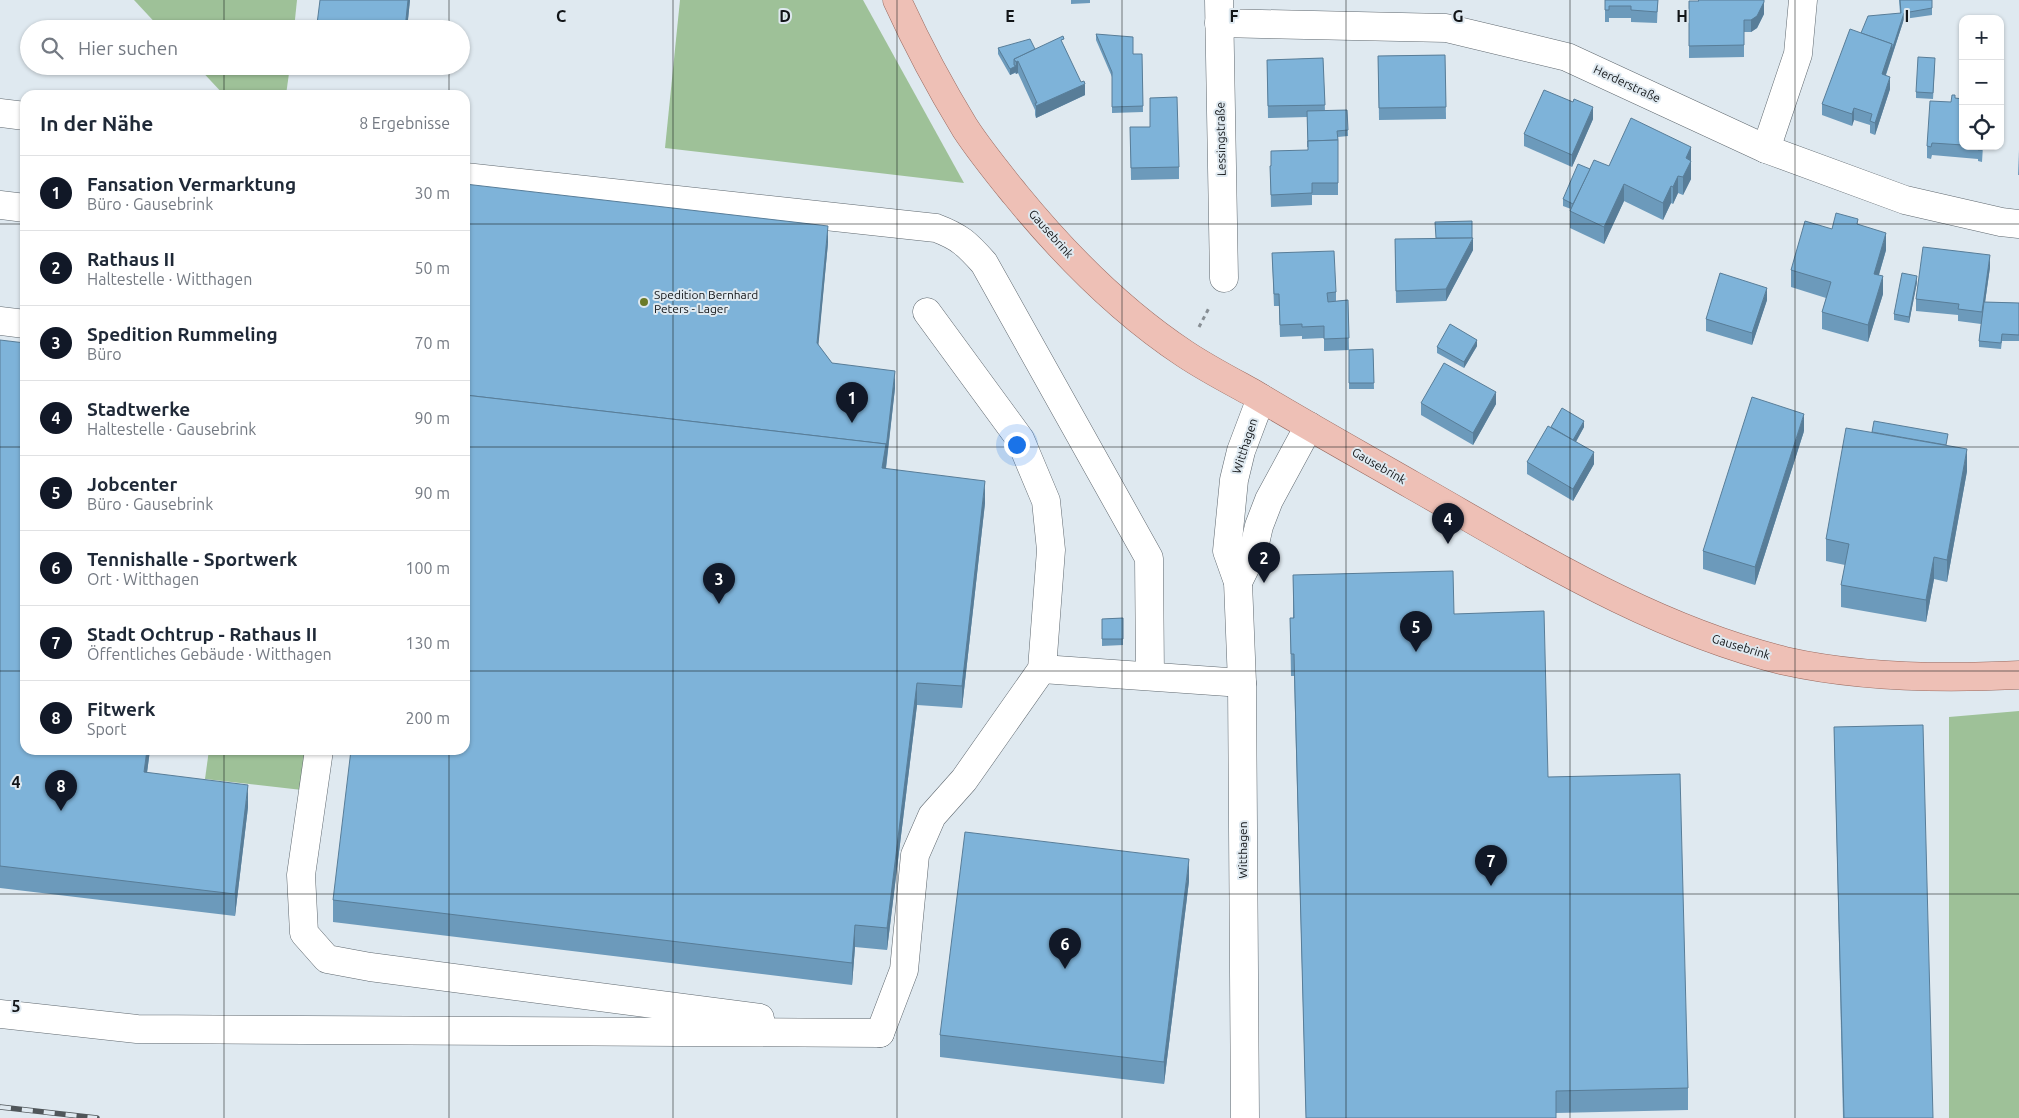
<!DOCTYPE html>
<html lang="de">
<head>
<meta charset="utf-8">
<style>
	body { margin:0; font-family:Ubuntu,sans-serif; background:#f6f6f7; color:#1f2937 }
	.controls { position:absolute; right:15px; top:15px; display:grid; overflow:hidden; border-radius:10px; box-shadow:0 1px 4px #0004 }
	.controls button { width:45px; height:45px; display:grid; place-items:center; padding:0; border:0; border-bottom:1px solid #e0e1e3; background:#fff; color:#1f2937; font:25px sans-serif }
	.you { position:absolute; left:1016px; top:444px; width:18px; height:18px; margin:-12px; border:4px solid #fff; border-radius:50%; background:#1a73e8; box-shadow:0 0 0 8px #1a73e833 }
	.badge { display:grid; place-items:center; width:32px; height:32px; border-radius:50%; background:#111827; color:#fff; font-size:16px; font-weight:700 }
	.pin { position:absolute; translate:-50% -41px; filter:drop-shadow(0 1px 2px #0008) }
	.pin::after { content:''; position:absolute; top:26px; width:18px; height:15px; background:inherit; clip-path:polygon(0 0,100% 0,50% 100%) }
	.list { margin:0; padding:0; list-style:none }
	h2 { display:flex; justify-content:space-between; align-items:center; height:65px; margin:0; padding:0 20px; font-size:21px }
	h2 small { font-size:16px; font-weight:400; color:#747a83 }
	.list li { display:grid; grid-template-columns:32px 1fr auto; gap:15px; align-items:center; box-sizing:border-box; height:75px; padding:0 20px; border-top:1px solid #e0e1e3 }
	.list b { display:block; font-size:19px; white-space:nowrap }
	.list p { margin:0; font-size:16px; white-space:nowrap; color:#747a83 }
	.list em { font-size:16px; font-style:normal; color:#747a83 }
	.icon { flex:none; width:28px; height:28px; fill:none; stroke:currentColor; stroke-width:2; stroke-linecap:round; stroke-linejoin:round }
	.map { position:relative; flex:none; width:2019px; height:1118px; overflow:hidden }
	.search { position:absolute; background:#fff; box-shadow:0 1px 4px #0004; left:20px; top:20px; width:450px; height:55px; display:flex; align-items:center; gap:12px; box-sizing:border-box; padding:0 18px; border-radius:28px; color:#747a83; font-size:19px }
	.panel { position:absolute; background:#fff; box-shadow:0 1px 4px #0004; left:20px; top:90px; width:450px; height:665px; border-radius:15px }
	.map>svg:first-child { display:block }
	.green { fill:#9ec198 }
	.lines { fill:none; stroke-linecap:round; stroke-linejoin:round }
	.minor-casing { stroke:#5f686f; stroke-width:29 }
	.major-casing { stroke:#99695f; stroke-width:29 }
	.path { stroke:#878e94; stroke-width:3; stroke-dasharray:4 4; stroke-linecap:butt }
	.minor { stroke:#fff; stroke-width:28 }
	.major { stroke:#eec0b6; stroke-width:28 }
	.rail-casing { stroke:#50565a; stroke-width:5.5 }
	.rail { stroke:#dfe9f0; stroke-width:4; stroke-dasharray:11; stroke-linecap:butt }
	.wall { fill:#6c9abb }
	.shaded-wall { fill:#587d98 }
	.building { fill:#7eb3d9; stroke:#587d98 }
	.grid { fill:none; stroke:#121518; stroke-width:1; stroke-opacity:0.55 }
	.poi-dot { fill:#6b7a28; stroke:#dfe9f0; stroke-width:2 }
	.labels { text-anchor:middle; stroke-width:4; stroke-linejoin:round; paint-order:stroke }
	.street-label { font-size:12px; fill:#121518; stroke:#dfe9f0 }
	.poi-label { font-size:12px; fill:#121518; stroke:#dfe9f0; text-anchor:start }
	.grid-label { font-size:16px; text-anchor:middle; font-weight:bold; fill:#121518; stroke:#dfe9f0; stroke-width:4; stroke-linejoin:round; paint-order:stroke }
</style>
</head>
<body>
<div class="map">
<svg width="2019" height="1118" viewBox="0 0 2019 1118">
	<rect width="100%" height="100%" fill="#dfe9f0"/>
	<g class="green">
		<path d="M 134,0 L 297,0 L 294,29 L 161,29 Z"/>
		<path d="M 680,0 L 863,0 L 964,183 L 665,148 Z"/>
		<path d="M 197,66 L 290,66 L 286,95 L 224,95 Z"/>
		<path d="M 2019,711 L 2019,1118 L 1949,1118 L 1949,717 Z"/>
		<path d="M 209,750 L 307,750 L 302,790 L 205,779 Z"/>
	</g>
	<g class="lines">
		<defs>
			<g id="minor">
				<path d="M 1219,0 L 1224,278"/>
				<path d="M 1219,23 L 1446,28 L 1567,57 L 1766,149 L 1905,200 L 2001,222 L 2019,224"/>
				<path d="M 0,113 L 25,116"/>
				<path d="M 1766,149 L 1798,54 L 1803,0"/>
				<path d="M 465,177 L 936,228 C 960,237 967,244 984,263 L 1149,558 L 1150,676"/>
				<path d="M 0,205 L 25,208"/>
				<path d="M 0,321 L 25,324"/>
				<path d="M 1238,582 L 1253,552 L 1259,526 L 1269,500 L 1309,426"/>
				<path d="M 1042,669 L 1242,683"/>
				<path d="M 319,750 L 301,875 L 304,933 L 327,959 L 370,967 L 760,1018"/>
				<path d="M 0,1014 L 137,1029 L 880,1033"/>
				<path d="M 880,1033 L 904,970 L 915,855 L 932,816 L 964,780 L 1042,669 L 1051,550 L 1046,501 L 1020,439 L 927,312"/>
				<path d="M 1245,1118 L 1242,683 L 1238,582 L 1227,551 L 1234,480 L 1241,451 L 1261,398"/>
			</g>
			<path id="major" d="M 897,0 C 917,44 940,87 965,128 C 980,151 998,173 1015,194 C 1064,254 1120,311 1185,354 C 1206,368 1229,380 1251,392 C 1304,424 1358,454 1412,485 C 1532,553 1650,628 1785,661 C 1861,678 1942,679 2019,675"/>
		</defs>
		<use href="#minor" class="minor-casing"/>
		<use href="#major" class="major-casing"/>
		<path class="path" d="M 1199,327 L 1210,306"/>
		<use href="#minor" class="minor"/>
		<use href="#major" class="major"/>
		<defs>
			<path id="rail" d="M 0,1107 L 97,1118"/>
		</defs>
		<use href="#rail" class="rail-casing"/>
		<use href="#rail" class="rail"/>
	</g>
	<g class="wall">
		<path d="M 410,0 L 407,29 L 317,29 L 317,24 Z"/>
		<path d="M 1071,0 L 1090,0 L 1090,3 L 1071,4 Z"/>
		<path d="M 1605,0 L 1658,0 L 1657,23 L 1631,22 L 1631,18 L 1609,18 L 1609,22 L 1605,22 Z"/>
		<path d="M 1698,0 L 1764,0 L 1764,14 L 1757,28 L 1751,32 L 1744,32 L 1744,57 L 1689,58 L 1689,1 L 1698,1 Z"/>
		<path d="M 1899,0 L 1932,0 L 1932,15 L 1904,19 L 1886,75 L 1890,89 L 1875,135 L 1870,133 L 1870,125 L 1854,120 L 1852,126 L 1822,115 L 1822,104 L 1861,33 L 1900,13 Z"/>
		<path d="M 1096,34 L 1133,54 L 1142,54 L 1143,112 L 1112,113 L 1112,77 L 1096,40 Z"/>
		<path d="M 1064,46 L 1085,95 L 1036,118 L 1035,115 L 1035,110 L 1018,73 L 1016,74 L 1015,73 L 1010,75 L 998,54 L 998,48 L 1035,49 Z"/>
		<path d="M 1445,55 L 1446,119 L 1379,120 L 1378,56 Z"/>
		<path d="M 1323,58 L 1325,111 L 1347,110 L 1348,136 L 1338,137 L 1338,195 L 1312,195 L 1312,205 L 1271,207 L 1270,166 L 1308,150 L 1307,117 L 1268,118 L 1267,60 Z"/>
		<path d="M 1935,64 L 1933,99 L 1916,98 L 1916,92 Z"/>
		<path d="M 1955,98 L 1963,99 L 1963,146 L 1983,146 L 1982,162 L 1978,161 L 1978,159 L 1932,155 L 1931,159 L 1927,158 L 1927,146 L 1951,102 Z"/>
		<path d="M 1573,102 L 1593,119 L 1572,167 L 1524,146 L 1524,134 Z"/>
		<path d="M 1130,127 L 1179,167 L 1179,179 L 1131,180 Z"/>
		<path d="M 1691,147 L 1691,179 L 1683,195 L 1678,193 L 1673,204 L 1671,203 L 1663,220 L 1624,201 L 1604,244 L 1570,228 L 1570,211 L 1571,209 L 1563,206 L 1563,199 L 1590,169 L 1609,166 Z"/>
		<path d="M 2019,150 L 2019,175 L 2018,175 Z"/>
		<path d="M 1858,225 L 1886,250 L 1879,275 L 1883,294 L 1868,342 L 1822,329 L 1822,312 L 1826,298 L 1791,287 L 1791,270 L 1832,229 Z"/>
		<path d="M 1395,239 L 1473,250 L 1446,301 L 1396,303 Z"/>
		<path d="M 828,243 L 818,345 L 832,363 L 895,388 L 886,469 L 985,503 L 962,708 L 917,705 L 887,950 L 855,947 L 852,985 L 333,922 L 333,900 Z"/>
		<path d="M 1272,253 L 1336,292 L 1336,301 L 1348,300 L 1349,350 L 1373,349 L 1374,389 L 1349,389 L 1349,350 L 1324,351 L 1324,338 L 1302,339 L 1302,336 L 1280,337 L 1279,306 L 1274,306 Z"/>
		<path d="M 1990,267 L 1985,302 L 2019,303 L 2019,341 L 2002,341 L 2001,349 L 1979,347 L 1979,341 L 1981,324 L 1958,321 L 1958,315 L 1916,311 L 1916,299 Z"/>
		<path d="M 1917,282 L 1909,323 L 1894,320 L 1894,314 Z"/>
		<path d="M 1767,300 L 1752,345 L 1706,331 L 1706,319 Z"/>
		<path d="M 0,340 L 150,750 L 147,773 L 248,807 L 235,916 L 0,888 Z"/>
		<path d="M 1477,346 L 1464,368 L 1437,353 L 1437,347 Z"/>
		<path d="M 1421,403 L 1496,404 L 1473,445 L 1421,415 Z"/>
		<path d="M 1551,427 L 1584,427 L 1576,442 L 1594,464 L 1573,501 L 1527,474 L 1527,462 Z"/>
		<path d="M 1804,431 L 1755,585 L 1703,569 L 1703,551 Z"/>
		<path d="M 1948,446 L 1967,471 L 1947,582 L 1934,579 L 1926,622 L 1841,607 L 1841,585 L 1845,565 L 1826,561 L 1826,539 Z"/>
		<path d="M 1293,575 L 1454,614 L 1548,777 L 1688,1088 L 1688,1110 L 1556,1113 L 1556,1118 L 1306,1118 L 1294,676 L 1291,676 L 1290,618 L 1293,618 Z"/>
		<path d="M 1123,618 L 1123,645 L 1102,646 L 1102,619 Z"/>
		<path d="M 1834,727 L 1933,1118 L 1843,1118 Z"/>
		<path d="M 1189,881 L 1164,1084 L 940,1057 L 940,1035 Z"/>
	</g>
	<g class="shaded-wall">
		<path d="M 408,0 L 410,0 L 407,29 L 405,29 Z"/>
		<path d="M 1764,2 L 1764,14 L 1757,28 L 1751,32 L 1751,20 Z"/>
		<path d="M 1904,13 L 1904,19 L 1882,86 L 1882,74 L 1892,44 Z"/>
		<path d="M 1018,61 L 1018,73 L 1016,74 L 1016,62 Z"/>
		<path d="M 1016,66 L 1016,72 L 1010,75 L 1010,69 Z"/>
		<path d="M 1890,77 L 1890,89 L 1875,135 L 1875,123 Z"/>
		<path d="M 1085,84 L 1085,95 L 1036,118 L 1036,106 Z"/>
		<path d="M 1593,107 L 1593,119 L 1572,167 L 1572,155 Z"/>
		<path d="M 1854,108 L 1854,120 L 1852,126 L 1852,114 Z"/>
		<path d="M 1691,147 L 1691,179 L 1683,195 L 1683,177 L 1686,158 Z"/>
		<path d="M 1678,176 L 1678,193 L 1673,204 L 1673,187 Z"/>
		<path d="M 1624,184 L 1624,201 L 1604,244 L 1604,227 Z"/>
		<path d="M 1671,186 L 1671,203 L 1663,220 L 1663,203 Z"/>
		<path d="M 828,226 L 828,243 L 817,360 L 817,343 Z"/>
		<path d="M 1886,233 L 1886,250 L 1874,291 L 1874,274 Z"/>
		<path d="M 1473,238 L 1473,250 L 1446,301 L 1446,289 Z"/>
		<path d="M 1990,255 L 1990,267 L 1982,324 L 1982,312 Z"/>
		<path d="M 1883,276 L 1883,294 L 1868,342 L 1868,325 Z"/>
		<path d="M 1917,276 L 1917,282 L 1909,323 L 1909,317 Z"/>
		<path d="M 1767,288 L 1767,300 L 1752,345 L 1752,333 Z"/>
		<path d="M 1477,340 L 1477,346 L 1464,368 L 1464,362 Z"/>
		<path d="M 895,371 L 895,388 L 886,466 L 886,449 Z"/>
		<path d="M 1496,392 L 1496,404 L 1473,445 L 1473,433 Z"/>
		<path d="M 1804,414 L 1804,431 L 1755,585 L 1755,567 Z"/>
		<path d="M 1584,421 L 1584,427 L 1571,450 L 1571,444 Z"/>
		<path d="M 886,444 L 886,466 L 882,490 L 882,468 Z"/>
		<path d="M 1967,449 L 1967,471 L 1947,582 L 1947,560 Z"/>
		<path d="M 1594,452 L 1594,464 L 1573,501 L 1573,489 Z"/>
		<path d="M 985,481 L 985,503 L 962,708 L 962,686 Z"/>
		<path d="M 1934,557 L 1934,579 L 1926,622 L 1926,600 Z"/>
		<path d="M 917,683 L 917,705 L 887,950 L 887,928 Z"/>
		<path d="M 147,750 L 150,750 L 144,794 L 144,772 Z"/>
		<path d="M 248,785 L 248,807 L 235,916 L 235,894 Z"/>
		<path d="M 1189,859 L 1189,881 L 1164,1084 L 1164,1062 Z"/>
		<path d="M 855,925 L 855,947 L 852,985 L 852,963 Z"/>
	</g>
	<g class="building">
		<path d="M 320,0 L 408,0 L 405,29 L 354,29 L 317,24 Z"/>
		<path d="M 1605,0 L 1658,0 L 1657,12 L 1631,10 L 1631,6 L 1609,6 L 1609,10 L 1605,10 Z"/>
		<path d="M 1698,0 L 1764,0 L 1764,2 L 1757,16 L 1751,20 L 1744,20 L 1744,45 L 1689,46 L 1689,1 L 1699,1 Z"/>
		<path d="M 1900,0 L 1932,0 L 1932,8 L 1904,13 L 1892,50 L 1892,44 L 1861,33 L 1868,16 L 1901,13 Z"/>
		<path d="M 1850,29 L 1892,44 L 1882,74 L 1890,77 L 1875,123 L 1870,121 L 1872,114 L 1854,108 L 1852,114 L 1822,104 Z"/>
		<path d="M 1096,34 L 1133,37 L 1133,54 L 1142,54 L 1143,106 L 1112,107 L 1112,72 Z"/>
		<path d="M 1063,36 L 1064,39 L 1061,40 L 1081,82 L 1084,81 L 1085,84 L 1036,106 L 1035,103 L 1037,103 L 1018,61 L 1016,62 L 1014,59 Z"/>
		<path d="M 1030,39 L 1035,49 L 1014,59 L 1014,65 L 1016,66 L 1010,69 L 998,48 Z"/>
		<path d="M 1445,55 L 1446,107 L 1379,108 L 1378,56 Z"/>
		<path d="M 1918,57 L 1935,58 L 1933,93 L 1916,92 Z"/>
		<path d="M 1323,58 L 1325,105 L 1268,106 L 1267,60 Z"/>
		<path d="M 1544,90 L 1573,102 L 1574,99 L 1593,107 L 1572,155 L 1524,134 Z"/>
		<path d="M 1952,95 L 1955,95 L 1955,98 L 1963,99 L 1963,145 L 1932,143 L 1931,147 L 1927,146 L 1930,101 L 1951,102 Z"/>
		<path d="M 1177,97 L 1179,167 L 1131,168 L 1130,127 L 1150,127 L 1150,98 Z"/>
		<path d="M 1347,110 L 1348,130 L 1337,131 L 1338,140 L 1308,141 L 1308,147 L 1307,111 Z"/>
		<path d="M 1631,118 L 1691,147 L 1686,158 L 1691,161 L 1683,177 L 1678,176 L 1673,187 L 1671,186 L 1663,203 L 1624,184 L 1604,227 L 1570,211 L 1594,160 L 1609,166 Z"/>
		<path d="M 1338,140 L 1338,183 L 1312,183 L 1312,193 L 1271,195 L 1270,166 L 1271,166 L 1271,151 L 1308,150 L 1308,141 Z"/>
		<path d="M 1973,146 L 1982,146 L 1982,150 L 1978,150 L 1978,147 Z"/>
		<path d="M 1578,164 L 1590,169 L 1573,204 L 1563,199 Z"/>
		<path d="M 465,184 L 828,226 L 817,343 L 832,363 L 895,371 L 886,449 L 886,444 L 465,395 Z"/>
		<path d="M 1836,213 L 1858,219 L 1857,224 L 1886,233 L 1874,274 L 1883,276 L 1868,325 L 1822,312 L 1831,282 L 1791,270 L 1805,221 L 1832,229 Z"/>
		<path d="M 1472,221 L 1472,238 L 1436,238 L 1435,222 Z"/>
		<path d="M 1473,238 L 1446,289 L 1396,291 L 1395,239 Z"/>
		<path d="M 1923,247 L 1990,255 L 1982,312 L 1958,309 L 1959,304 L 1916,299 Z"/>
		<path d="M 1334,251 L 1336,292 L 1327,293 L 1328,302 L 1348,300 L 1349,338 L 1324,339 L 1324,326 L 1302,327 L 1302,324 L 1280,325 L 1279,294 L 1274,294 L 1272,253 Z"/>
		<path d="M 1720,273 L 1767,288 L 1752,333 L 1706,319 Z"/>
		<path d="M 1902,273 L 1917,276 L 1909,317 L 1894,314 Z"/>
		<path d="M 1984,302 L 2019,303 L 2019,335 L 2002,334 L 2001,343 L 1979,341 Z"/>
		<path d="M 1450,324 L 1477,340 L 1464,362 L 1437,347 Z"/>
		<path d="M 0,340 L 25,343 L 25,750 L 147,750 L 144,772 L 248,785 L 235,894 L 0,866 Z"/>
		<path d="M 1373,349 L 1374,383 L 1349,383 L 1349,350 Z"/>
		<path d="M 1444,363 L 1496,392 L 1473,433 L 1421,403 Z"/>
		<path d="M 465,395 L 886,444 L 882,468 L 985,481 L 962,686 L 917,683 L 887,928 L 855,925 L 852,963 L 333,900 L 351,750 L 465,750 Z"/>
		<path d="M 1752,397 L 1804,414 L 1755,567 L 1703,551 Z"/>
		<path d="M 1562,408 L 1584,421 L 1573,440 L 1551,427 Z"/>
		<path d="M 1874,421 L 1948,434 L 1946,445 L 1872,432 Z"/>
		<path d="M 1548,426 L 1594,452 L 1573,489 L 1527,462 Z"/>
		<path d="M 1846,428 L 1967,449 L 1947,560 L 1934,557 L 1926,600 L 1841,585 L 1849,544 L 1826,539 Z"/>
		<path d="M 1453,571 L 1454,614 L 1544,611 L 1548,777 L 1680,774 L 1688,1088 L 1556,1091 L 1556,1118 L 1306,1118 L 1294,654 L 1291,654 L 1290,618 L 1294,618 L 1293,575 Z"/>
		<path d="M 1123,618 L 1123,639 L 1102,639 L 1102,619 Z"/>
		<path d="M 1923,725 L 1933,1118 L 1844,1118 L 1834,727 Z"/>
		<path d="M 965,832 L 1189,859 L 1164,1062 L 940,1035 Z"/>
	</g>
	<path class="grid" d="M 224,0 L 224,29M 449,0 L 449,29M 673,0 L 673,1118M 897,0 L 897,1118M 1122,0 L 1122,1118M 1346,0 L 1346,1118M 1570,0 L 1570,1118M 1795,0 L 1795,1118M 224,66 L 224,95M 449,66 L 449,95M 0,224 L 25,224M 465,224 L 2019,224M 0,447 L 25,447M 465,447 L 2019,447M 0,671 L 25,671M 465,671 L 2019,671M 224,750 L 224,1118M 449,750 L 449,1118M 0,894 L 2019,894"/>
	<circle class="poi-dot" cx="644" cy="302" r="5"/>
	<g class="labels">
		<g class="street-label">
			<text transform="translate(1627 84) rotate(25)" y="4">Herderstraße</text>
			<text transform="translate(1221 139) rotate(-91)" y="4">Lessingstraße</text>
			<text transform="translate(1051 234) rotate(48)" y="4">Gausebrink</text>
			<text transform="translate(1245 446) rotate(-72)" y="4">Witthagen</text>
			<text transform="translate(1379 466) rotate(30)" y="4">Gausebrink</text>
			<text transform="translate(1741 647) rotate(17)" y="4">Gausebrink</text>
			<text transform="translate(1243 850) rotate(-90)" y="4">Witthagen</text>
		</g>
		<g class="poi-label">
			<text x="654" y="299">Spedition Bernhard<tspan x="654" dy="14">Peters - Lager</tspan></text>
		</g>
	</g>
	<g class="grid-label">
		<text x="561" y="22">C</text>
		<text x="785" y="22">D</text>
		<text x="1010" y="22">E</text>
		<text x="1234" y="22">F</text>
		<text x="1458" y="22">G</text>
		<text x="1682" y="22">H</text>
		<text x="1907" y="22">I</text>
		<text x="16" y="788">4</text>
		<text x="16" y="1012">5</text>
	</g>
</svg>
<div class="controls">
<button>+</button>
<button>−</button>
<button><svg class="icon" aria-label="locate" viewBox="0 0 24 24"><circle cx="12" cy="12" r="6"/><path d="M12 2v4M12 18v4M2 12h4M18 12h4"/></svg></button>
</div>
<div class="you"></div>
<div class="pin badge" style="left:852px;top:423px">1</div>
<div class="pin badge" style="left:1264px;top:583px">2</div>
<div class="pin badge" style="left:719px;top:604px">3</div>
<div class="pin badge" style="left:1448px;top:544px">4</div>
<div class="pin badge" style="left:1416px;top:652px">5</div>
<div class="pin badge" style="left:1065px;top:969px">6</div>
<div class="pin badge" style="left:1491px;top:886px">7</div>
<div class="pin badge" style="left:61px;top:811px">8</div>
<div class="search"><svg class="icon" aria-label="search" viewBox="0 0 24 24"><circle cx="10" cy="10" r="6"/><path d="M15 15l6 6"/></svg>Hier suchen</div>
<section class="panel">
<h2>In der Nähe<small>8 Ergebnisse</small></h2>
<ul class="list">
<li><span class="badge">1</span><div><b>Fansation Vermarktung</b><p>Büro · Gausebrink</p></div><em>30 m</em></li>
<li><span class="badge">2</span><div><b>Rathaus II</b><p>Haltestelle · Witthagen</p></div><em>50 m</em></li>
<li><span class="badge">3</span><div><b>Spedition Rummeling</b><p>Büro</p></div><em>70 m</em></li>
<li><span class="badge">4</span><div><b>Stadtwerke</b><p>Haltestelle · Gausebrink</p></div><em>90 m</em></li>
<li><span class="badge">5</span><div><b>Jobcenter</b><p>Büro · Gausebrink</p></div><em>90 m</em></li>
<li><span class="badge">6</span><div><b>Tennishalle - Sportwerk</b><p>Ort · Witthagen</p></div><em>100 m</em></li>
<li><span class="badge">7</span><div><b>Stadt Ochtrup - Rathaus II</b><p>Öffentliches Gebäude · Witthagen</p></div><em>130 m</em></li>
<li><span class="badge">8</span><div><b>Fitwerk</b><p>Sport</p></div><em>200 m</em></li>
</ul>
</section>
</div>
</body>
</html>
